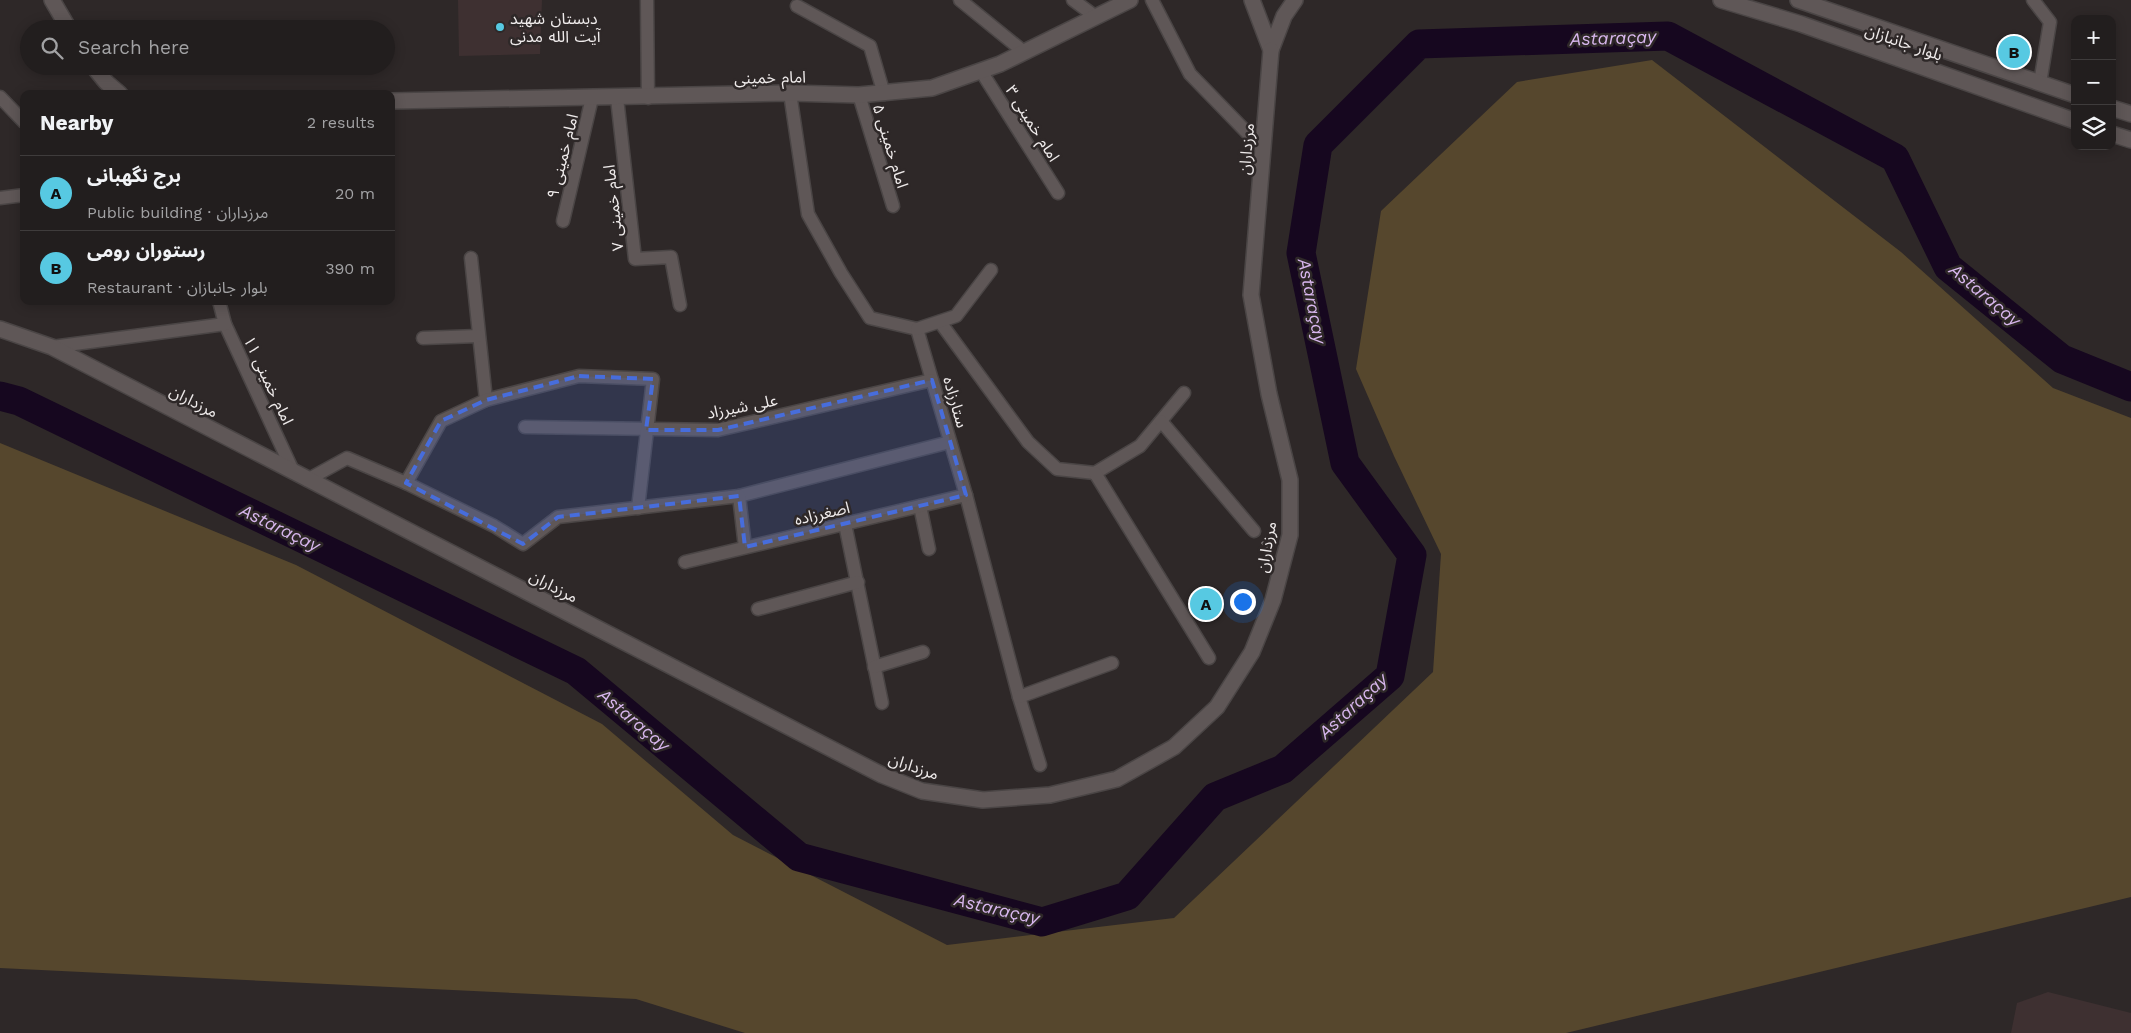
<!DOCTYPE html>
<html lang="en">
<head>
<meta charset="utf-8">
<style>
	body { margin:0; font-family:"Work Sans","Noto Sans Arabic",sans-serif; background:#2e2b2b; color:#f1f3f6 }
	.controls { position:absolute; right:15px; top:15px; display:grid; overflow:hidden; border-radius:10px; box-shadow:0 2px 12px #0003 }
	.controls button { width:45px; height:45px; display:grid; place-items:center; padding:0; border:0; border-bottom:1px solid #3f3c3c; background:#221e1e; color:#f1f3f6; font:25px sans-serif }
	.you { position:absolute; left:1242px; top:601px; width:18px; height:18px; margin:-12px; border:4px solid #fff; border-radius:50%; background:#1a73e8; box-shadow:0 0 0 8px #1a73e833 }
	.badge { display:grid; place-items:center; width:32px; height:32px; border-radius:50%; background:#57c9e2; color:#111; font-size:16px; font-weight:700 }
	.pin { position:absolute; translate:-50% -50%; border:2px solid #fff; box-shadow:0 1px 5px #0006 }
	.list { margin:0; padding:0; list-style:none }
	h2 { display:flex; justify-content:space-between; align-items:center; height:65px; margin:0; padding:0 20px; font-size:21px }
	h2 small { font-size:16px; font-weight:400; color:#a2a2a4 }
	.list li { display:grid; grid-template-columns:32px 1fr auto; gap:15px; align-items:center; box-sizing:border-box; height:75px; padding:0 20px; border-top:1px solid #3f3c3c }
	.list b { display:block; font-size:19px; white-space:nowrap }
	.list p { margin:0; font-size:16px; white-space:nowrap; color:#a2a2a4 }
	.list em { font-size:16px; font-style:normal; color:#a2a2a4 }
	.icon { flex:none; width:28px; height:28px; fill:none; stroke:currentColor; stroke-width:2; stroke-linecap:round; stroke-linejoin:round }
	.map { position:relative; flex:none; width:2131px; height:1033px; overflow:hidden }
	.search { position:absolute; background:#221e1e; box-shadow:0 2px 12px #0003; left:20px; top:20px; width:375px; height:55px; display:flex; align-items:center; gap:12px; box-sizing:border-box; padding:0 18px; border-radius:28px; color:#a2a2a4; font-size:19px }
	.panel { position:absolute; background:#221e1e; box-shadow:0 2px 12px #0003; left:20px; top:90px; width:375px; height:215px; border-radius:10px }
	.map>svg:first-child { display:block }
	.built { fill:#3e3031 }
	.green { fill:#56472d }
	.lines { fill:none; stroke-linecap:round; stroke-linejoin:round }
	.river { stroke:#16071f; stroke-width:29 }
	.minor-casing { stroke:#4a4545; stroke-width:15 }
	.tertiary-casing { stroke:#4a4545; stroke-width:18 }
	.path { stroke:#847f7f; stroke-width:3; stroke-dasharray:4 2.5; stroke-linecap:butt }
	.minor { stroke:#5f5757; stroke-width:12 }
	.tertiary { stroke:#5f5757; stroke-width:15 }
	.marked { fill:#476ddc; fill-opacity:0.2; stroke:#476ddc; stroke-width:4; stroke-dasharray:10 6; stroke-linejoin:round }
	.poi-dot { fill:#57c9e2; stroke:#2e2828; stroke-width:2 }
	.labels { text-anchor:middle; stroke-width:5; stroke-linejoin:round; paint-order:stroke }
	.poi-label { font-size:16px; fill:#efebeb; stroke:#2e2828; text-anchor:start }
	.street-label { font-size:16px; fill:#efebeb; stroke:#2e2828 }
	.water-label { font-size:18px; font-style:italic; fill:#d8b7ee; stroke:#2e2828 }
</style>
</head>
<body>
<div class="map">
<svg width="2131" height="1033" viewBox="0 0 2131 1033">
	<rect width="100%" height="100%" fill="#2e2828"/>
	<g class="built">
		<path d="M 458,0 L 542,0 L 540,54 L 459,56 Z"/>
		<path d="M 2048,992 L 2131,1013 L 2131,1033 L 2011,1033 L 2017,1003 Z"/>
	</g>
	<path class="green" d="M 1652,60 L 1901,252 L 2053,388 L 2131,418 L 2131,897 L 1566,1033 L 745,1033 L 636,999 L 0,968 L 0,443 L 296,565 L 602,724 L 733,835 L 947,945 L 1174,918 L 1433,672 L 1441,554 L 1394,456 L 1356,369 L 1381,211 L 1517,82 Z"/>
	<g class="lines">
		<path class="river" d="M 0,396 L 19,401 L 576,671 L 799,857 L 1042,922 L 1127,896 L 1215,797 L 1283,769 L 1390,676 L 1412,555 L 1345,463 L 1301,253 L 1318,145 L 1419,44 L 1668,36 L 1895,158 L 1948,267 L 2062,359 L 2131,387"/>
		<defs>
			<g id="minor">
				<path d="M 647,0 L 648,98"/>
				<path d="M 960,0 L 1024,52"/>
				<path d="M 1073,0 L 1096,17"/>
				<path d="M 1152,0 L 1190,74 L 1263,149"/>
				<path d="M 2033,0 L 2050,22 L 2040,83"/>
				<path d="M 797,6 L 870,46 L 884,94"/>
				<path d="M 981,71 L 1058,193"/>
				<path d="M 790,93 L 808,214 L 841,273 L 870,318 L 917,329"/>
				<path d="M 859,95 L 893,206"/>
				<path d="M 0,97 L 24,122"/>
				<path d="M 617,98 L 635,259 L 671,257 L 680,305"/>
				<path d="M 0,198 L 24,195"/>
				<path d="M 563,221 L 592,98"/>
				<path d="M 471,258 L 486,400"/>
				<path d="M 219,301 L 225,324 L 293,471"/>
				<path d="M 940,322 L 1028,442 L 1057,469 L 1095,473 L 1140,446 L 1184,393"/>
				<path d="M 917,329 L 966,495 L 1019,697 L 1040,765"/>
				<path d="M 917,329 L 956,316 L 991,270"/>
				<path d="M 423,338 L 478,336"/>
				<path d="M 52,347 L 225,324"/>
				<path d="M 1161,421 L 1254,531"/>
				<path d="M 525,427 L 718,430 L 932,380"/>
				<path d="M 1095,473 L 1209,658"/>
				<path d="M 307,480 L 347,458 L 406,483 L 441,421 L 486,400 L 579,376 L 653,379 L 638,508"/>
				<path d="M 406,483 L 494,526 L 523,544 L 558,517 L 739,496 L 950,442"/>
				<path d="M 739,496 L 745,547"/>
				<path d="M 920,506 L 929,549"/>
				<path d="M 845,524 L 882,703"/>
				<path d="M 685,562 L 966,495"/>
				<path d="M 758,609 L 858,582"/>
				<path d="M 874,667 L 923,652"/>
				<path d="M 1019,697 L 1112,663"/>
			</g>
			<g id="tertiary">
				<path d="M 52,0 L 69,29"/>
				<path d="M 1252,0 L 1271,50 L 1284,16 L 1295,0"/>
				<path d="M 1721,0 L 1801,24 L 2075,121"/>
				<path d="M 1798,0 L 2075,95"/>
				<path d="M 93,66 L 106,82 L 120,94"/>
				<path d="M 391,101 L 790,93 L 859,95 L 932,88 L 1000,64 L 1130,0"/>
				<path d="M 2112,108 L 2131,114"/>
				<path d="M 2112,134 L 2131,140"/>
				<path d="M 0,329 L 52,347 L 882,775 L 922,791 L 983,800 L 1050,795 L 1117,779 L 1174,747 L 1217,707 L 1252,652 L 1273,600 L 1290,535 L 1290,480 L 1269,394 L 1251,295 L 1271,50"/>
			</g>
		</defs>
		<use href="#minor" class="minor-casing"/>
		<use href="#tertiary" class="tertiary-casing"/>
		<path class="path" d="M 1262,542 L 1271,552"/>
		<use href="#minor" class="minor"/>
		<use href="#tertiary" class="tertiary"/>
	</g>
	<path class="marked" d="M 579,376 L 653,379 L 646,430 L 718,430 L 932,380 L 966,495 L 745,547 L 739,496 L 558,517 L 523,544 L 406,483 L 441,421 L 486,400 Z"/>
	<circle class="poi-dot" cx="500" cy="27" r="5"/>
	<g class="labels">
		<g class="poi-label">
			<text x="510" y="24">دبستان شهید<tspan x="510" dy="18">آیت الله مدنی</tspan></text>
		</g>
		<g class="street-label">
			<text transform="translate(1904 42) rotate(19)" y="6">بلوار جانبازان</text>
			<text transform="translate(770 77) rotate(-1)" y="6">امام خمینی</text>
			<text transform="translate(1033 123) rotate(58)" y="6">امام خمینی ۳</text>
			<text transform="translate(891 146) rotate(73)" y="6">امام خمینی ۵</text>
			<text transform="translate(1246 149) rotate(-85)" y="6">مرزداران</text>
			<text transform="translate(562 156) rotate(-76)" y="6">امام خمینی ۹</text>
			<text transform="translate(613 208) rotate(-96)" y="6">امام خمینی ۷</text>
			<text transform="translate(269 380) rotate(65)" y="6">امام خمینی ۱۱</text>
			<text transform="translate(194 401) rotate(27)" y="6">مرزداران</text>
			<text transform="translate(956 402) rotate(74)" y="6">ستارزاده</text>
			<text transform="translate(742 406) rotate(-11)" y="6">علی شیرزاد</text>
			<text transform="translate(822 513) rotate(-13)" y="6">اصغرزاده</text>
			<text transform="translate(1266 547) rotate(-80)" y="6">مرزداران</text>
			<text transform="translate(554 586) rotate(27)" y="6">مرزداران</text>
			<text transform="translate(914 766) rotate(19)" y="6">مرزداران</text>
		</g>
		<g class="water-label">
			<text transform="translate(1613 38) rotate(-2)" y="6">Astaraçay</text>
			<text transform="translate(1985 295) rotate(40)" y="6">Astaraçay</text>
			<text transform="translate(1312 301) rotate(79)" y="6">Astaraçay</text>
			<text transform="translate(280 528) rotate(26)" y="6">Astaraçay</text>
			<text transform="translate(1353 706) rotate(-43)" y="6">Astaraçay</text>
			<text transform="translate(634 720) rotate(40)" y="6">Astaraçay</text>
			<text transform="translate(997 909) rotate(13)" y="6">Astaraçay</text>
		</g>
	</g>
</svg>
<div class="controls">
<button>+</button>
<button>−</button>
<button><svg class="icon" aria-label="layers" viewBox="0 0 24 24"><path d="M12 4l9 5-9 5-9-5zM3 14l9 5 9-5"/></svg></button>
</div>
<div class="you"></div>
<div class="pin badge" style="left:1206px;top:604px">A</div>
<div class="pin badge" style="left:2014px;top:52px">B</div>
<div class="search"><svg class="icon" aria-label="search" viewBox="0 0 24 24"><circle cx="10" cy="10" r="6"/><path d="M15 15l6 6"/></svg>Search here</div>
<section class="panel">
<h2>Nearby<small>2 results</small></h2>
<ul class="list">
<li><span class="badge">A</span><div><b>برج نگهبانی</b><p>Public building · مرزداران</p></div><em>20 m</em></li>
<li><span class="badge">B</span><div><b>رستوران رومی</b><p>Restaurant · بلوار جانبازان</p></div><em>390 m</em></li>
</ul>
</section>
</div>
</body>
</html>
